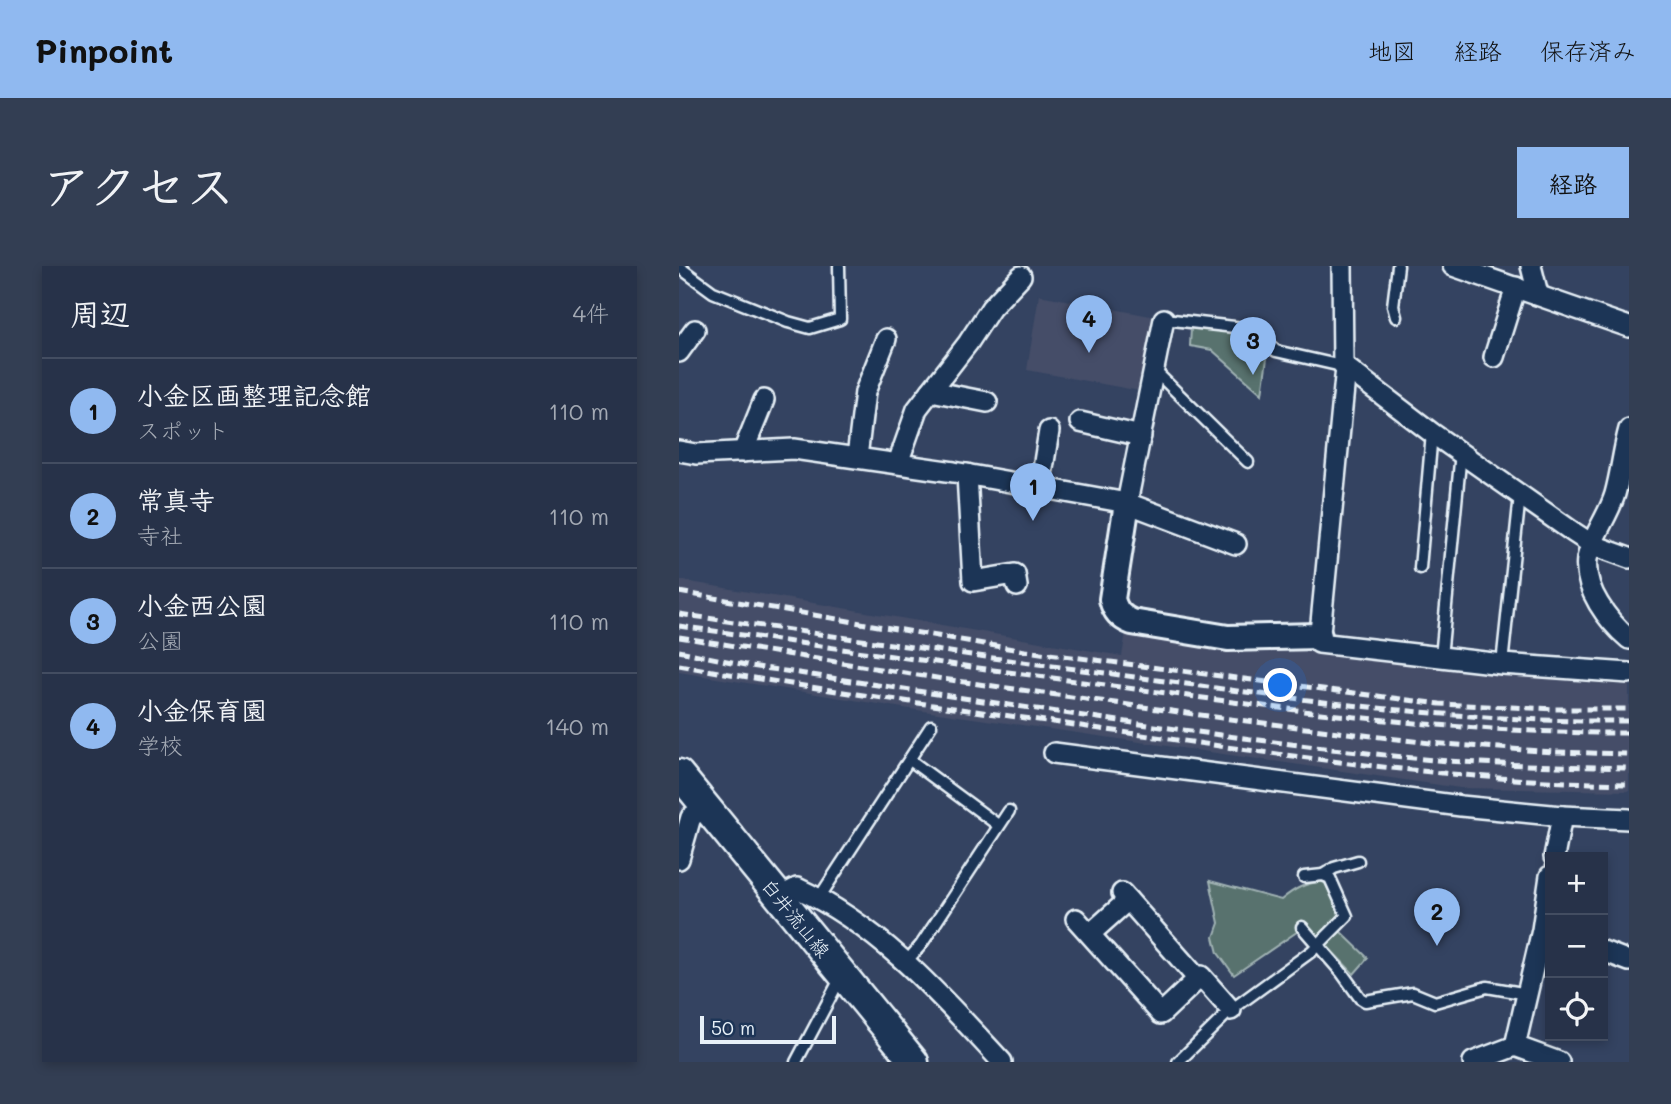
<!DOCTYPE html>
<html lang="ja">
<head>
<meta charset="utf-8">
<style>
	body { margin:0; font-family:Mali,"Klee One",sans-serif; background:#333e53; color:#f1f3f6 }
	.controls { position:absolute; right:21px; bottom:21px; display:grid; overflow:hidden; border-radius:0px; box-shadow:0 4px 10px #0003 }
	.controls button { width:63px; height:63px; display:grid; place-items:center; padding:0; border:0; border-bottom:2px solid #434d61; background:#273249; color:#f1f3f6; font:35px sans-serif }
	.scale { position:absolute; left:21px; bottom:18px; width:136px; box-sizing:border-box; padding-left:7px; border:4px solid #e8f1f8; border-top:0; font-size:19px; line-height:24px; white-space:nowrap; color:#e8f1f8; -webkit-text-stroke:5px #1d3557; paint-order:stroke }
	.you { position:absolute; left:602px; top:420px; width:24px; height:24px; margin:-18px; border:5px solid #fff; border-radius:50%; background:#1a73e8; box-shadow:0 0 0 10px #1a73e833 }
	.badge { display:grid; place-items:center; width:46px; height:46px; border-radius:50%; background:#90b9f0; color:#111; font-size:23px; font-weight:700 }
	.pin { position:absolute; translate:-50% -58px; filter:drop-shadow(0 2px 4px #0008) }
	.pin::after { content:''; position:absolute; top:37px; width:24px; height:21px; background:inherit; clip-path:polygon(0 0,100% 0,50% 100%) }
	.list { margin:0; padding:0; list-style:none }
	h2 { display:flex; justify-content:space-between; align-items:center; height:91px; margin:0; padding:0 28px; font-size:30px }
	h2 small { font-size:23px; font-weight:400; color:#a4aab4 }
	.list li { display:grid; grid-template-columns:46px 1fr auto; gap:21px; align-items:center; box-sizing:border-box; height:105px; padding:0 28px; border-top:2px solid #434d61 }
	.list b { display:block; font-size:26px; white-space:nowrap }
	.list p { margin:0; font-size:23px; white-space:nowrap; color:#a4aab4 }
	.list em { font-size:23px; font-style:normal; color:#a4aab4 }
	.icon { flex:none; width:38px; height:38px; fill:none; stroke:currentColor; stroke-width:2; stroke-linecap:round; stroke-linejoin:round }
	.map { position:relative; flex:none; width:950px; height:796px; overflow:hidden; border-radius:0px }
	header { display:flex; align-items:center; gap:42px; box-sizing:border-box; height:98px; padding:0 35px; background:#90b9f0; color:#111 }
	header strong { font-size:33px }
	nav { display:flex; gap:38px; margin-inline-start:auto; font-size:24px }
	.intro { display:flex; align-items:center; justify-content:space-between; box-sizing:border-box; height:168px; padding:0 42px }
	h1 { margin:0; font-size:49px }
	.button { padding:18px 32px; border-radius:0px; background:#90b9f0; color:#111; font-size:24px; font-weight:700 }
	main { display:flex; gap:42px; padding:0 42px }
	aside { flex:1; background:#273249; border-radius:0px; box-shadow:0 4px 10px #0003 }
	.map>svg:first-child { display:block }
	.built { fill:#444d68 }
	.green { fill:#58726e; stroke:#a0b2b3; stroke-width:2 }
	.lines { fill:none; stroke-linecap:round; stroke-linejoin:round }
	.service-casing { stroke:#e8f1f8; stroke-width:15 }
	.minor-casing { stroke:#e8f1f8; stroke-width:24 }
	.tertiary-casing { stroke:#e8f1f8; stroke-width:30 }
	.secondary-casing { stroke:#e8f1f8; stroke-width:33 }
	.service { stroke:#1d3557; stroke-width:10 }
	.minor { stroke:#1d3557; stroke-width:19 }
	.tertiary { stroke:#1d3557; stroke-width:24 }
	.secondary { stroke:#1d3557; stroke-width:28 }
	.rail { stroke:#e8f1f8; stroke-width:5; stroke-dasharray:10 5; stroke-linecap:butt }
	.labels { text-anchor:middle; stroke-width:5; stroke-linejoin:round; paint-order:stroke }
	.street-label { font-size:19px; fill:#e8f1f8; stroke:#1d3557 }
</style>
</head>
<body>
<header>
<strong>Pinpoint</strong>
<nav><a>地図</a><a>経路</a><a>保存済み</a></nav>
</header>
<div class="intro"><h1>アクセス</h1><a class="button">経路</a></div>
<main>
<aside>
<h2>周辺<small>4件</small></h2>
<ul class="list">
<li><span class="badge">1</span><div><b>小金区画整理記念館</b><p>スポット</p></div><em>110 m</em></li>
<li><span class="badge">2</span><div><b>常真寺</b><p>寺社</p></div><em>110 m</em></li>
<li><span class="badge">3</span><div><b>小金西公園</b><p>公園</p></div><em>110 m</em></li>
<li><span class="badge">4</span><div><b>小金保育園</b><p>学校</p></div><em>140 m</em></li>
</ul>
</aside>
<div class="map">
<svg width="950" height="796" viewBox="0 0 950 796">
	<rect width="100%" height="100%" fill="#344361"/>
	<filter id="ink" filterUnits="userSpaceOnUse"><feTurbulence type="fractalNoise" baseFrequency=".0143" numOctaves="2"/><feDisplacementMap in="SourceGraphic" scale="14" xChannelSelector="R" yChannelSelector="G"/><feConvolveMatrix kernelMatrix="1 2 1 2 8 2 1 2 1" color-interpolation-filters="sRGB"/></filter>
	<g filter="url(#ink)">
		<g class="built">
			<path d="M 360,29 L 477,51 L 461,125 L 348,104 Z"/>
			<path d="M 0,314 L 443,390 L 447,366 L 734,397 L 950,412 L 950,525 L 781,522 L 224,442 L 0,406 Z"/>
		</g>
		<g class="green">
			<path d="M 512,62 L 574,69 L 589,85 L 583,128 L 533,84 L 511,80 Z"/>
			<path d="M 531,615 L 602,634 C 616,622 627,617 645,615 L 661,647 L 662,666 L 689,692 L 675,708 L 628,659 L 555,709 L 539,687 L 535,671 L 540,657 Z"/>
		</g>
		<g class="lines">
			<defs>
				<g id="service">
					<path d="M 0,1 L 34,26 L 109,56 L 131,62 L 161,53 L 160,0"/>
					<path d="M 717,51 L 714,40 L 719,0"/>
					<path d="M 485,53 L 573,63 L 597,85 L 667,101"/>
					<path d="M 475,104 L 569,196"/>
					<path d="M 741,302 L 753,167"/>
					<path d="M 762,391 L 782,186"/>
					<path d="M 823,398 L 841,229"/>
					<path d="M 231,494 L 319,559"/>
					<path d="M 644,609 L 655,602 L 679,595"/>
					<path d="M 140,632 L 252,460"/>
					<path d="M 623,661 L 663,707 L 681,732 L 686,735 L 734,727 L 756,736 L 808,721 L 849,728"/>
					<path d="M 227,696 L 242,679 L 330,545"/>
					<path d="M 117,796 L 161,713"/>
					<path d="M 499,796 L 552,744 L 633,685 L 668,650 L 651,612 L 644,609 L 625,611"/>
				</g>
				<g id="minor">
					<path d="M 663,0 L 664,99 L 753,167 L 894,266 L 914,279 L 950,292"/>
					<path d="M 774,0 L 950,61"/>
					<path d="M 852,0 L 859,28"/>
					<path d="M 0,86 L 16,64"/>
					<path d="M 815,91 L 837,21"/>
					<path d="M 667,101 L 640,377 L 823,398 L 950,407"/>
					<path d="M 252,125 L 308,136"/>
					<path d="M 401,156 L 462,170"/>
					<path d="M 950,163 C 944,184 942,207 936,228 C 930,249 912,272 908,293 C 904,323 929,355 950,373"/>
					<path d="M 0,185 L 17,188 L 115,183 L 275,206 L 448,237 L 557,278"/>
					<path d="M 64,186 L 85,134"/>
					<path d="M 178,191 L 186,126 L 207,73"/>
					<path d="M 219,197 L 238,143 L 289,77 L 312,42 L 342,10"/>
					<path d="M 288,208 L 294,315 L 336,308 L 338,320"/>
					<path d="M 361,221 L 370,165"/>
					<path d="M 448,237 L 485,53"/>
					<path d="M 375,487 L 782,540 L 883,550"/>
					<path d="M 875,591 L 883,550 L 950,553"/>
					<path d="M 0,593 L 12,551 L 27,540"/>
					<path d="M 871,610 L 863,664 L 836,780 L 880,796"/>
					<path d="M 443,627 L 519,713"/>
					<path d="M 100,631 L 118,622 C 201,660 262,730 323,796"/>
					<path d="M 397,653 L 482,748 L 522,710 L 552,744"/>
					<path d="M 411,668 L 449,634"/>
					<path d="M 924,685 L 950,695"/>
					<path d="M 794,796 L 836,780"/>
				</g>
				<path id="tertiary" d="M 448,237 L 433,333 C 436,345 441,351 453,356 L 549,372 L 640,370"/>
				<path id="secondary" d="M 0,508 L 235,796"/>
			</defs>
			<use href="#service" class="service-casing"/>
			<use href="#minor" class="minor-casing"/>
			<use href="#tertiary" class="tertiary-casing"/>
			<use href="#secondary" class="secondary-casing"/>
			<use href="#service" class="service"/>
			<use href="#minor" class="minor"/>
			<use href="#tertiary" class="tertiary"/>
			<use href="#secondary" class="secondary"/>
			<g class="rail">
				<path d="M 0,326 L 346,385 L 761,438 L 876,443 L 950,443"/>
				<path d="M 0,348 C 157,371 314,392 471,413 C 630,435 789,457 950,455"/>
				<path d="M 0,360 C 162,383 325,406 487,427 C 641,448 795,468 950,467"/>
				<path d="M 0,371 L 264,413 L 543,452 L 751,477 L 874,486 L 950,488"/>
				<path d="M 0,385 L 72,400 C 295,433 519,470 744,493 C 812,499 881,500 950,502"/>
				<path d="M 0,399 C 142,425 286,443 429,464 C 602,489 775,515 950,518"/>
			</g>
		</g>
	</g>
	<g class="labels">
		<g class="street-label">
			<text transform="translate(117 652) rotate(51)" y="7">白井流山線</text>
		</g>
	</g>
</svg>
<div class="controls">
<button>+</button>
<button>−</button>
<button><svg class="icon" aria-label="locate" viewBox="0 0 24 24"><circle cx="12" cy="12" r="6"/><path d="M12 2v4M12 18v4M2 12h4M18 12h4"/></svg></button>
</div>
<div class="scale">50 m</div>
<div class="you"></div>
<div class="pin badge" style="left:354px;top:255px">1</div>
<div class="pin badge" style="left:758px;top:680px">2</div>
<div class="pin badge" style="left:574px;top:109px">3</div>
<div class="pin badge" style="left:410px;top:87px">4</div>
</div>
</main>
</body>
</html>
